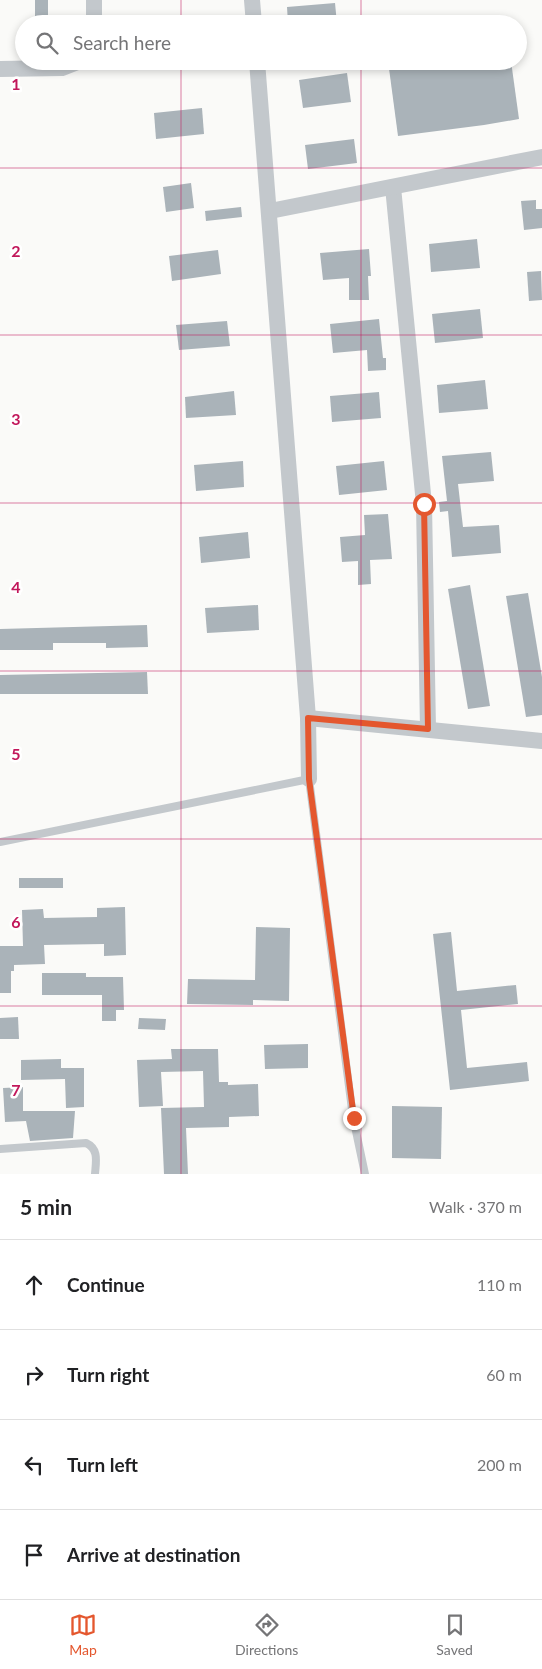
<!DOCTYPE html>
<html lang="en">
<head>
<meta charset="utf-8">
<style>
	body { margin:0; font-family:Lato,sans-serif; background:#f6f6f6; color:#202124 }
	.stop { position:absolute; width:15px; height:15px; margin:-11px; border:4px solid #e4572e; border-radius:50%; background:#fff }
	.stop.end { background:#e4572e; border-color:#fff; box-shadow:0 1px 5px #0008 }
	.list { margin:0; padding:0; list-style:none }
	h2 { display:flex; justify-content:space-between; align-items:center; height:65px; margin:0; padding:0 20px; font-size:21px }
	h2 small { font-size:16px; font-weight:400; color:#757577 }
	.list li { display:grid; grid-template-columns:32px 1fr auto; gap:15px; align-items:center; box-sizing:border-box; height:90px; padding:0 20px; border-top:1px solid #e0e0e0 }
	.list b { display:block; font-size:19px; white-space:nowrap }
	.list em { font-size:16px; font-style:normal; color:#757577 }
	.icon { flex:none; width:28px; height:28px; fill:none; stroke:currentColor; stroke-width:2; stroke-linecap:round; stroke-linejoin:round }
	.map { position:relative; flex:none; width:542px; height:1174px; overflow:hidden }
	.search { position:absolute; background:#fff; box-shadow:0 2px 8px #0003; left:15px; right:15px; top:15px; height:55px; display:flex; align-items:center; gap:12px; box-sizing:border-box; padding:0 18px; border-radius:28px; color:#757577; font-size:19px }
	.sheet { height:425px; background:#fff }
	nav { display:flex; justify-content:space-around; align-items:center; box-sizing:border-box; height:70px; border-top:1px solid #e0e0e0; background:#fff; font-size:14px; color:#757577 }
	nav a { display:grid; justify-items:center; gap:2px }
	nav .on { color:#e4572e }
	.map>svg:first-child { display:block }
	.building { fill:#aab3b9 }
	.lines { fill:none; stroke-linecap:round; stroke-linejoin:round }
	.lane { stroke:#c3c8cc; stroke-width:8 }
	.street { stroke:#c3c8cc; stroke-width:16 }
	.route { stroke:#e4572e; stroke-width:6 }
	.grid { fill:none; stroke:#c2185b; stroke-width:1; stroke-opacity:0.55 }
	.grid-label { font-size:16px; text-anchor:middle; font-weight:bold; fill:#c2185b; stroke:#fff; stroke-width:5; stroke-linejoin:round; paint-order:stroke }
</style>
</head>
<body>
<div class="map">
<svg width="542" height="1174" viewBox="0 0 542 1174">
	<rect width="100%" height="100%" fill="#fafaf8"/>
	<g class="building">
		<rect x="35" y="0" width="13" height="24"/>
		<path d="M 335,3 L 337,24 L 288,24 L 287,7 Z"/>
		<path d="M 388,61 L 511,61 L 519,119 L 484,125 L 398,136 Z"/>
		<path d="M 347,73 L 351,102 L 303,108 L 299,80 Z"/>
		<path d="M 202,108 L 204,134 L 156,139 L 154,113 Z"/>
		<path d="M 354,139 L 357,163 L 308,169 L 305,145 Z"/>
		<path d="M 191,183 L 194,208 L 166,212 L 163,187 Z"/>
		<path d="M 536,200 L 536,209 L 542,209 L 542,228 L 524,230 L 521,201 Z"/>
		<path d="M 241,207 L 242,217 L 206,221 L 205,211 Z"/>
		<path d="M 477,239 L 480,268 L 431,272 L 429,244 Z"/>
		<path d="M 369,249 L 371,276 L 368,276 L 369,300 L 349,300 L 349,278 L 323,280 L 320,253 Z"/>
		<path d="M 218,250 L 221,274 L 172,281 L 169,256 Z"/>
		<path d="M 541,271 L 542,300 L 529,301 L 527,272 Z"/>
		<path d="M 480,309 L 483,338 L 435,343 L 432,314 Z"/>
		<path d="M 379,319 L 383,358 L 386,358 L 386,370 L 368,371 L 367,350 L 333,353 L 330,324 Z"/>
		<path d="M 227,321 L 230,346 L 179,350 L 176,325 Z"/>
		<path d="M 485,380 L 488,409 L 439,413 L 437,385 Z"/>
		<path d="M 234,391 L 236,415 L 186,418 L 185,397 Z"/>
		<path d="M 379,392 L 381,418 L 332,422 L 330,396 Z"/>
		<path d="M 491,452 L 494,481 L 458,484 L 463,527 L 499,525 L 501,553 L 452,557 L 448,511 L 440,512 L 439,502 L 447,501 L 442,456 Z"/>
		<path d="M 243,461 L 244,487 L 196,491 L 194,465 Z"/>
		<path d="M 384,461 L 387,490 L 339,495 L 336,466 Z"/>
		<path d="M 388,514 L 392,559 L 370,560 L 371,584 L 358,585 L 358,561 L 342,562 L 340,537 L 365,535 L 364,515 Z"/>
		<path d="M 248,532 L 250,558 L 201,563 L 199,537 Z"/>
		<path d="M 470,585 L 490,706 L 468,709 L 448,589 Z"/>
		<path d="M 528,593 L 542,677 L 542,715 L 526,717 L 506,596 Z"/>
		<path d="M 258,605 L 259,630 L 207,633 L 205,608 Z"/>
		<path d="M 147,625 L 148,647 L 106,648 L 106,643 L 53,643 L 53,650 L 0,650 L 0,629 Z"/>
		<path d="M 147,672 L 148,694 L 0,694 L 0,675 Z"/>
		<rect x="19" y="878" width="44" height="10"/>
		<path d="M 125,907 L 126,955 L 104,956 L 104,944 L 44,945 L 45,964 L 14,965 L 14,971 L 11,971 L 11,993 L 0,993 L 0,946 L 23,946 L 22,910 L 43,909 L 44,918 L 97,917 L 97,908 Z"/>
		<path d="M 256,927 L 290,928 L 289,1001 L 253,1000 L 253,1005 L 187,1004 L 188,979 L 255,980 Z"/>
		<path d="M 451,932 L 457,991 L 516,985 L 518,1004 L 461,1010 L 467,1068 L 527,1062 L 529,1081 L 450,1090 L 433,934 Z"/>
		<path d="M 42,973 L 86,973 L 86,977 L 123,977 L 124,1010 L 116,1010 L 116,1021 L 102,1021 L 102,995 L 42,995 Z"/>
		<path d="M 18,1017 L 19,1039 L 0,1039 L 0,1018 Z"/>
		<path d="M 139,1018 L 166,1019 L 165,1030 L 138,1029 Z"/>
		<path d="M 308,1044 L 308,1068 L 265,1069 L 264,1045 Z"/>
		<path d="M 171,1049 L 218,1049 L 219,1082 L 228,1082 L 228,1085 L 258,1084 L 259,1116 L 229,1117 L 229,1127 L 186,1128 L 188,1174 L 164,1174 L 161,1108 L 204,1107 L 203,1071 L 161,1072 L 163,1106 L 139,1107 L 137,1060 L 172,1059 Z"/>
		<path d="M 61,1059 L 61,1068 L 84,1068 L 84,1107 L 66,1108 L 65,1079 L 21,1080 L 21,1060 Z"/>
		<path d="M 23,1087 L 23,1111 L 75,1111 L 73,1138 L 30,1141 L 26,1121 L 5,1122 L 3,1088 Z"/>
		<path d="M 392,1106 L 442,1107 L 441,1159 L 392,1158 Z"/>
	</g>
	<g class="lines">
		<g class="lane">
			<path d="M 0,842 L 309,779 L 353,1117 L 365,1174"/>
			<path d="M 0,1149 L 86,1143 C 99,1149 96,1161 95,1174"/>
		</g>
		<g class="street">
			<path d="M 94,0 L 94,24"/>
			<path d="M 252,0 L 254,24"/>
			<path d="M 257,61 L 308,718 L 309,779"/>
			<path d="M 0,69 L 62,68 L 80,61"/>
			<path d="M 393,187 L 424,504 L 428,729"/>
			<path d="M 270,211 L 542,157"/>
			<path d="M 308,718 L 542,741"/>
		</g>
	</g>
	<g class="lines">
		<path class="route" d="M 354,1118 L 309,779 L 308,718 L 428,729 L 424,504"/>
	</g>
	<path class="grid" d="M 181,0 L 181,24M 361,0 L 361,24M 181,61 L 181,1174M 361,61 L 361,1174M 0,168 L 542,168M 0,335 L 542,335M 0,503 L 542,503M 0,671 L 542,671M 0,839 L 542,839M 0,1006 L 542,1006"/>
	<g class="grid-label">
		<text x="16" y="90">1</text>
		<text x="16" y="257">2</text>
		<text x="16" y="425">3</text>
		<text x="16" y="593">4</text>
		<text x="16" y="760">5</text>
		<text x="16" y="928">6</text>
		<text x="16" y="1096">7</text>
	</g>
</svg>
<div class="stop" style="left:424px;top:504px"></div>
<div class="stop end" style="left:354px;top:1118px"></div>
<div class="search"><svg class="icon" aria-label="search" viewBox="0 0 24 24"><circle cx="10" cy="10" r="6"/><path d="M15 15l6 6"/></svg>Search here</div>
</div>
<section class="sheet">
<h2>5 min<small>Walk · 370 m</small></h2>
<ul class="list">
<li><svg class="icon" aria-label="ahead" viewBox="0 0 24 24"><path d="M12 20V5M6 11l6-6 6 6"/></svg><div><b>Continue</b></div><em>110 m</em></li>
<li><svg class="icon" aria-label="right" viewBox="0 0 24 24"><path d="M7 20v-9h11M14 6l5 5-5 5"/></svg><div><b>Turn right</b></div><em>60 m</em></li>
<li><svg class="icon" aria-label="left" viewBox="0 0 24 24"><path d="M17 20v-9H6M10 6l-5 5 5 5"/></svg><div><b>Turn left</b></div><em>200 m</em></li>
<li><svg class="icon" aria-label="arrive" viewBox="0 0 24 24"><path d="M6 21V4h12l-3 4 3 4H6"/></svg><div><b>Arrive at destination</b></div></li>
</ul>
</section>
<nav>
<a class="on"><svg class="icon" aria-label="map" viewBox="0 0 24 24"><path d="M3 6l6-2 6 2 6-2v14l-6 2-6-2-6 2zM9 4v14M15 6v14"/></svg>Map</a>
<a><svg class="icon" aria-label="directions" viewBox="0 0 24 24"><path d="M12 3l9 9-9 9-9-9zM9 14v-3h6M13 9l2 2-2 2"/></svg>Directions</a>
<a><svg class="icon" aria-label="saved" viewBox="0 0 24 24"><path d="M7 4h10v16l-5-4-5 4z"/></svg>Saved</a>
</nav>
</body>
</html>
